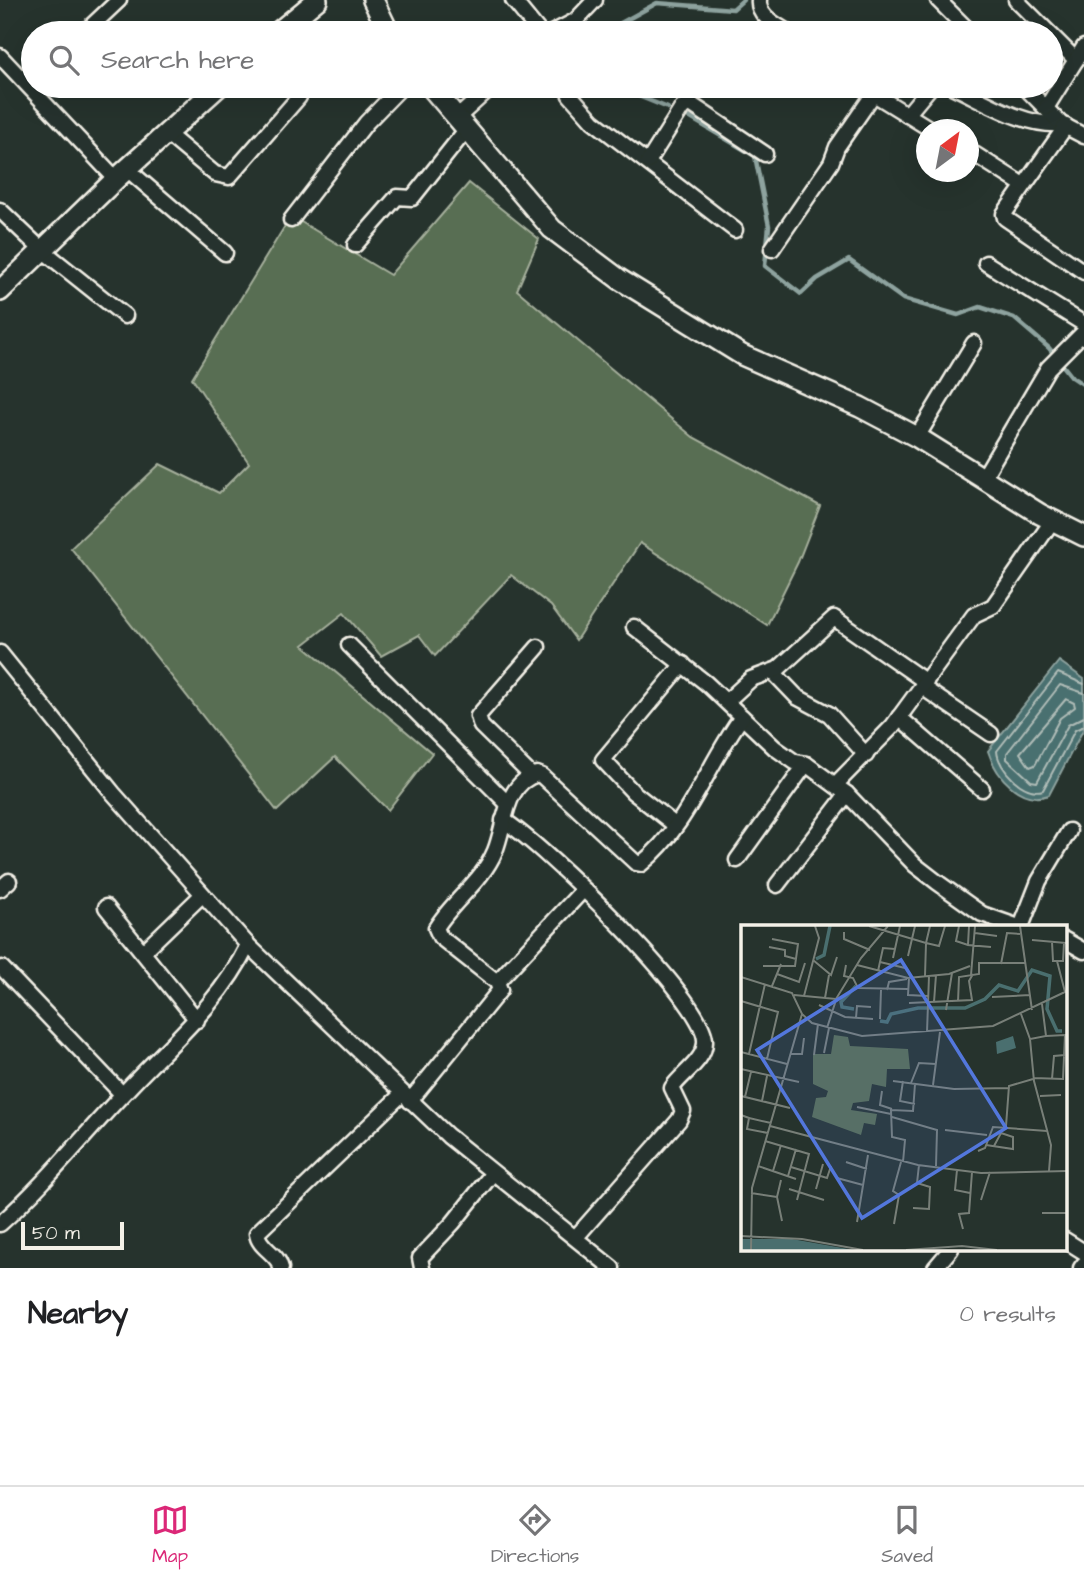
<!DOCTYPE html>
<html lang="en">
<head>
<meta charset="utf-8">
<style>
	body { margin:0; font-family:"Architects Daughter",sans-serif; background:#f2f2f2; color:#202124 }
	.compass { position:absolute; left:916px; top:119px; width:63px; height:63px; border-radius:50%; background:#fff; box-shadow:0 7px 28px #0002; rotate:32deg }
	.scale { position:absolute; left:21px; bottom:18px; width:103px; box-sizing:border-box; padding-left:7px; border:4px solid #f4f1e8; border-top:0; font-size:19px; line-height:24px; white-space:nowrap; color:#f4f1e8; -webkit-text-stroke:5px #26332d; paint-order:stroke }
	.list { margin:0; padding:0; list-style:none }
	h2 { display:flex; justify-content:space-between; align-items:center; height:91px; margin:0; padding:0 28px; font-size:30px }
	h2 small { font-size:23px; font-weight:400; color:#757577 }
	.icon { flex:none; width:38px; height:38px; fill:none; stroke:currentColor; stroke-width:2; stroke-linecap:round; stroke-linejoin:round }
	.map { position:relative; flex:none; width:1084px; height:1268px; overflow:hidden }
	.search { position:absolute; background:#fff; box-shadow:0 7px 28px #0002; left:21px; right:21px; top:21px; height:77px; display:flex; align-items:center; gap:18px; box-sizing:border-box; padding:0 24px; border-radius:38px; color:#757577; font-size:26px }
	.sheet { height:217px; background:#fff }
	nav { display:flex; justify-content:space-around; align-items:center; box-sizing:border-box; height:98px; border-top:2px solid #e0e0e0; background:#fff; font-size:19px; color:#757577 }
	nav a { display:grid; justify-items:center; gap:4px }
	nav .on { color:#db2777 }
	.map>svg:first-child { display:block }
	.green { fill:#596e52; stroke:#a6b09d; stroke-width:2 }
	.water { fill:#4a6f6f; stroke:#8ea39f; stroke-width:2 }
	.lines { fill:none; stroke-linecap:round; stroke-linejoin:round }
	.shore { stroke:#b0bdb8; stroke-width:2 }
	.stream { stroke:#8ea39f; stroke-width:4.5 }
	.street-casing { stroke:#f4f1e8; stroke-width:19 }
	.secondary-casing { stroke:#f4f1e8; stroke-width:24 }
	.street { stroke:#26332d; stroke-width:14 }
	.secondary { stroke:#26332d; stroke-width:19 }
	.inset-river { fill:none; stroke:#4a6f6f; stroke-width:3.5 }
	.inset-road { fill:none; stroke:#787f78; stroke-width:2 }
	.view { fill:#5377dc; fill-opacity:0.15; stroke:#5377dc; stroke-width:3.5 }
	.inset-edge { fill:none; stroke:#f4f1e8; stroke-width:3.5 }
</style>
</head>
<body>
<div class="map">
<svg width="1084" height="1268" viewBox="0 0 1084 1268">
	<rect width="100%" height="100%" fill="#26332d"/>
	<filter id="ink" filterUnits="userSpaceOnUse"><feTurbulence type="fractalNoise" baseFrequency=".0143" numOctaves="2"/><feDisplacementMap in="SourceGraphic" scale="14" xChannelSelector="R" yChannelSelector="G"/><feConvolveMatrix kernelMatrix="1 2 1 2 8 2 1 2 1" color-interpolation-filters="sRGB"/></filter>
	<g filter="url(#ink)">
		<path class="green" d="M 469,183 L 539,239 L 517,290 L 693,437 L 820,506 L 798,562 L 767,625 L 640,543 L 576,640 L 551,606 L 511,575 L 435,656 L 419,635 L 381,656 L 344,613 L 303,645 L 432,753 L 388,810 L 335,757 L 277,811 L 71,548 L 160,464 L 219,493 L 249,463 L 192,378 L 291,216 L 390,275 Z"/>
		<path class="water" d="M 1059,661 L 1084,679 L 1084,728 L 1049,795 C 1021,805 996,777 988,751 Z"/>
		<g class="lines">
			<g class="shore">
				<path d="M 1084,684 L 1058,673 L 997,751 C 998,769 1024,796 1043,790 L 1075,730 L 1084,726"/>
				<path d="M 1084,693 L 1060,685 L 1007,753 L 1007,759 L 1031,781 L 1037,782 L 1068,725 L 1084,717"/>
				<path d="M 1066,699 L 1074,703 L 1075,707 L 1060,718 L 1035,765 L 1030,767 L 1020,753 Z"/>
			</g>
			<g class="stream">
				<path d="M 616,33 L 619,24 L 657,3 L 733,9 L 743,0"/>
				<path d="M 626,86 L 631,93 L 668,108"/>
				<path d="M 689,117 L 755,156 L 769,226 L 765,266 L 801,294 L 817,279 L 849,260 L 903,299 L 958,315 L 980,307 L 1014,318 L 1049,348 L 1072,377 L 1084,385"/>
			</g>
			<defs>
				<g id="street">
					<path d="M 513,0 L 540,33"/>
					<path d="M 759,0 C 757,16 777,25 789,33"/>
					<path d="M 938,0 L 971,33"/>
					<path d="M 1016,0 L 1049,33"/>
					<path d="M 84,33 L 119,0"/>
					<path d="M 552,33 L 575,21 L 595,0"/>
					<path d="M 1051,35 L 1076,60"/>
					<path d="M 0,56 L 116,179"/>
					<path d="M 574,86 L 570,95 L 593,121 L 735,230"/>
					<path d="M 861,86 L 932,130"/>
					<path d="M 952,86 C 985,101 1024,127 1061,124"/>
					<path d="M 1024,86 L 1061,124 L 1084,136"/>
					<path d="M 1046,108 L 1084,47"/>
					<path d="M 907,115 L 931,86"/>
					<path d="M 457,118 L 492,86"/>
					<path d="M 1066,126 L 1004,214 L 1005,218 L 1084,272"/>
					<path d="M 166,133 L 215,174 L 229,177 L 299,97"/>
					<path d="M 968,150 L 1023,185"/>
					<path d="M 648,162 L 682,108 L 689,103 L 765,154"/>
					<path d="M 127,169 L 225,253"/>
					<path d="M 0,210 L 41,249 L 125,316"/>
					<path d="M 291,220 L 366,123 L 402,86"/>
					<path d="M 355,245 L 397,197 L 412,198 L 466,130"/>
					<path d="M 772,249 L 831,163 L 837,147 L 873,95"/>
					<path d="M 986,263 L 1084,324"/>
					<path d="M 917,437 L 974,343"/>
					<path d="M 983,478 L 1048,368 L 1084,332"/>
					<path d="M 634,627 L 706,683 L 775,748 L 795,762 L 806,764 L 847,794 L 915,865 L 937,882 L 982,914 L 1019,927"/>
					<path d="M 349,645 L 507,803"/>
					<path d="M 0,653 L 113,793 L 248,945 L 448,1136 L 612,1268"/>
					<path d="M 773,672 L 797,697 L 829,714 L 866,755"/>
					<path d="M 922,687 L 991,734"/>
					<path d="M 727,701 L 751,679 L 778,669 L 834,618 L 926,682"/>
					<path d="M 899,717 L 982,789"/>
					<path d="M 532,776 L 481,726 L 478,716 L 538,647"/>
					<path d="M 835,785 L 892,727 L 974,615 L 993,606 L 1053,520"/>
					<path d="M 503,820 C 541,843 703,998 705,1040 C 706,1060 682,1073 672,1088 L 683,1111 L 679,1120 L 576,1237"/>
					<path d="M 675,825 L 633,792 L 603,760 L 683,664"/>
					<path d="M 737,860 L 806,764"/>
					<path d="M 777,885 L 847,794"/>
					<path d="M 0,889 L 9,881"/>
					<path d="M 106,907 L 197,1020"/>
					<path d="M 1021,927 L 1039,881 L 1069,831"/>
					<path d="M 1065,940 L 1084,951"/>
					<path d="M 143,952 L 202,895"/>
					<path d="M 2,968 L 122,1094"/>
					<path d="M 497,982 L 583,890"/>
					<path d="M 410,1101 L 500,990 L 497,982 L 440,937 L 436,928 C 453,900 482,882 495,851 C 506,824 504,784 537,774 L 542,776 L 636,863 L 641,864 C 688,827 708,763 742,717"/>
					<path d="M 0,1224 C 46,1183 83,1136 125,1092 C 169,1044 219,1005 248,945"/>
					<path d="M 1065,1240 L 1084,1252"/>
					<path d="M 281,1268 C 278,1253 258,1248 257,1233 L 402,1094"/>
					<path d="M 422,1268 L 420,1258 L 453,1223 L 492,1174"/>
					<path d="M 935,1268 L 951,1249"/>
					<path d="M 1081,1268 L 1084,1264"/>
				</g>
				<g id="secondary">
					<path d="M 373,0 L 389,33"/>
					<path d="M 277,33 L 317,0"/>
					<path d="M 430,86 L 552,229 L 619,279 L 742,355 L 860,407 L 917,437 L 1040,514 L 1084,536"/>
					<path d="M 0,291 L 116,179 L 219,86"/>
				</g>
			</defs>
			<use href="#street" class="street-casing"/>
			<use href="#secondary" class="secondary-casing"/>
			<use href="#street" class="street"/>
			<use href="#secondary" class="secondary"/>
		</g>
	</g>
	<g transform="translate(741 925)">
		<rect width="326" height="326" fill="#26332d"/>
		<path d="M 93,110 L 107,112 L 109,121 L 167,124 L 169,144 L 146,144 L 145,162 L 131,159 L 128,176 L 112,178 L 110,185 L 136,189 L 134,200 L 123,198 L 120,210 L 71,192 L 75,173 L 85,172 L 87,166 L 72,159 L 72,129 L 90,129 Z" fill="#596e52"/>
		<path d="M 272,111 L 275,123 L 256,129 L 255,117 ZM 0,314 L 51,314 L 113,325 L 0,325 Z" fill="#4a6f6f"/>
		<path class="inset-river" d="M 75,34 L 83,30 L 89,1M 113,84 L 101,82 L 100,77 L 115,61M 139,96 L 146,97 L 150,89 L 177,83 L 224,83 L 244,74 L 258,60 L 277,66 L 291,45 L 309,51 L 306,84 L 316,106 L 321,106"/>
		<path class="inset-road" d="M 128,1 L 185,18 L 184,51M 189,1 L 185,18 L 198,21 L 204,1M 218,1 L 215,16 L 227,20M 228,1 L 227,20 L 250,22M 279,1 L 291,85M 103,7 L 103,14 L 129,25M 234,8 L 256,11M 291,15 L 325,18M 311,17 L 312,36 L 322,36 L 323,18M 28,22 L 44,25 L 44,31 L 55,34M 167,31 L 174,1M 152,33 L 159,1M 72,35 L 90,50 L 96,32M 316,36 L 324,67M 139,37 L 164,43M 260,39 L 266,8 L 279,9M 105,40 L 103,51 L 112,53 L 117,63 L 167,64M 116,40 L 167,53 L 208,49 L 229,41M 22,41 L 54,41 L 57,19 L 31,14M 137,46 L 142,23 L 154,24M 36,49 L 58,57 L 64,38M 230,50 L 234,1M 0,52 L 51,68 L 61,89 L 71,98 L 121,111 L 252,101 L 326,66M 168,53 L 167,70 L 187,71M 31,61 L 40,39M 146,65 L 148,57 L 166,54M 53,70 L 95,74 L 120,33 L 147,1M 63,71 L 78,13 L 74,1M 251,72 L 289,70M 84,73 L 88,50M 0,76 L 37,87 L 26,134M 193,77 L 195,50M 217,77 L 218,52 L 238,49 L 238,38 L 284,38M 168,78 L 231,75 L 228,56 L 232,49M 301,79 L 305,111 L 289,114 L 293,156 L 310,220 L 308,246M 78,80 L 104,92 L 132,94M 205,85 L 211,48M 280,89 L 289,114M 115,93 L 116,81 L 130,82M 139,94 L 140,65M 86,103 L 95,75M 186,107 L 188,51M 0,127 L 46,139M 83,128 L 88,103M 8,129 L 24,59M 49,129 L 61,129 L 63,113M 73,130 L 77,99M 0,144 L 58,157M 293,153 L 322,154 L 324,110 L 305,111M 311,154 L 313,131 L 324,130M 152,156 L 213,164 L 268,163M 162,156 L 159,176 L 174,179M 170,158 L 178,138 L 195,139M 192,160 L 199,107M 141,166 L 139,180 L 151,184M 0,171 L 49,183M 299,171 L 320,170M 4,172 L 10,147M 21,176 L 26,151M 116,182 L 150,189M 0,190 L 8,193 L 6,204 L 27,208M 151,192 L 196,205 L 195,241M 8,193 L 30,198M 29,201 L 177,240 L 240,248 L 326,246M 265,201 L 268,161 L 292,154M 204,205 L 246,210M 24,216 L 68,229 L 56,275M 245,220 L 272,224 L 272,212 L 260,208 L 253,221M 237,226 L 244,223 L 252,202 L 306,206M 105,237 L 126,244M 162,237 L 164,215 L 151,212 L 150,185 L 172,186 L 174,159M 17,241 L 55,254M 50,242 L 86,253 L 90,241M 216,245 L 214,265 L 229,268M 32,246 L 40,220M 47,251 L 55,224M 96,253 L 122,260M 40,255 L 36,272 L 41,296M 48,264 L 83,275M 75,264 L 82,239M 10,268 L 36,272M 240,275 L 249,247M 172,283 L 188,284 L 189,262 L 176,258 L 178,240M 301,288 L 326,288M 116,297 L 127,230M 153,299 L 158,270 L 152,266 L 160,237M 222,304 L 218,289 L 228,288 L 231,247M 0,311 L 61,314 L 122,325M 10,325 L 11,263 L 61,89M 165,325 L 221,321 L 256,325"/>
		<path class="view" d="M 160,35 L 265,203 L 121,293 L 16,125 Z"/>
		<rect width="326" height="326" class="inset-edge"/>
	</g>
</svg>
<svg class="compass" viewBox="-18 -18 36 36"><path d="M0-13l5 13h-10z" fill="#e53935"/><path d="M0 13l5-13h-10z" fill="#757577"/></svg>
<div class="scale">50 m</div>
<div class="search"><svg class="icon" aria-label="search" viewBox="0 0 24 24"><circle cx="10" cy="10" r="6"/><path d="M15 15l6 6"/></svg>Search here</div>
</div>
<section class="sheet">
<h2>Nearby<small>0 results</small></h2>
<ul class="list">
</ul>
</section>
<nav>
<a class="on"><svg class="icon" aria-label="map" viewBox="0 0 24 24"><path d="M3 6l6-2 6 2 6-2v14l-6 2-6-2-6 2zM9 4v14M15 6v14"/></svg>Map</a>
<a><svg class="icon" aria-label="directions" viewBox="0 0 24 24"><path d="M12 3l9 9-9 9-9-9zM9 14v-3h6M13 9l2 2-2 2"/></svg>Directions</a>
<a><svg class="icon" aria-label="saved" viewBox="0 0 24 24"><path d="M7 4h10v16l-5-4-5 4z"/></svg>Saved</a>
</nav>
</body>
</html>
